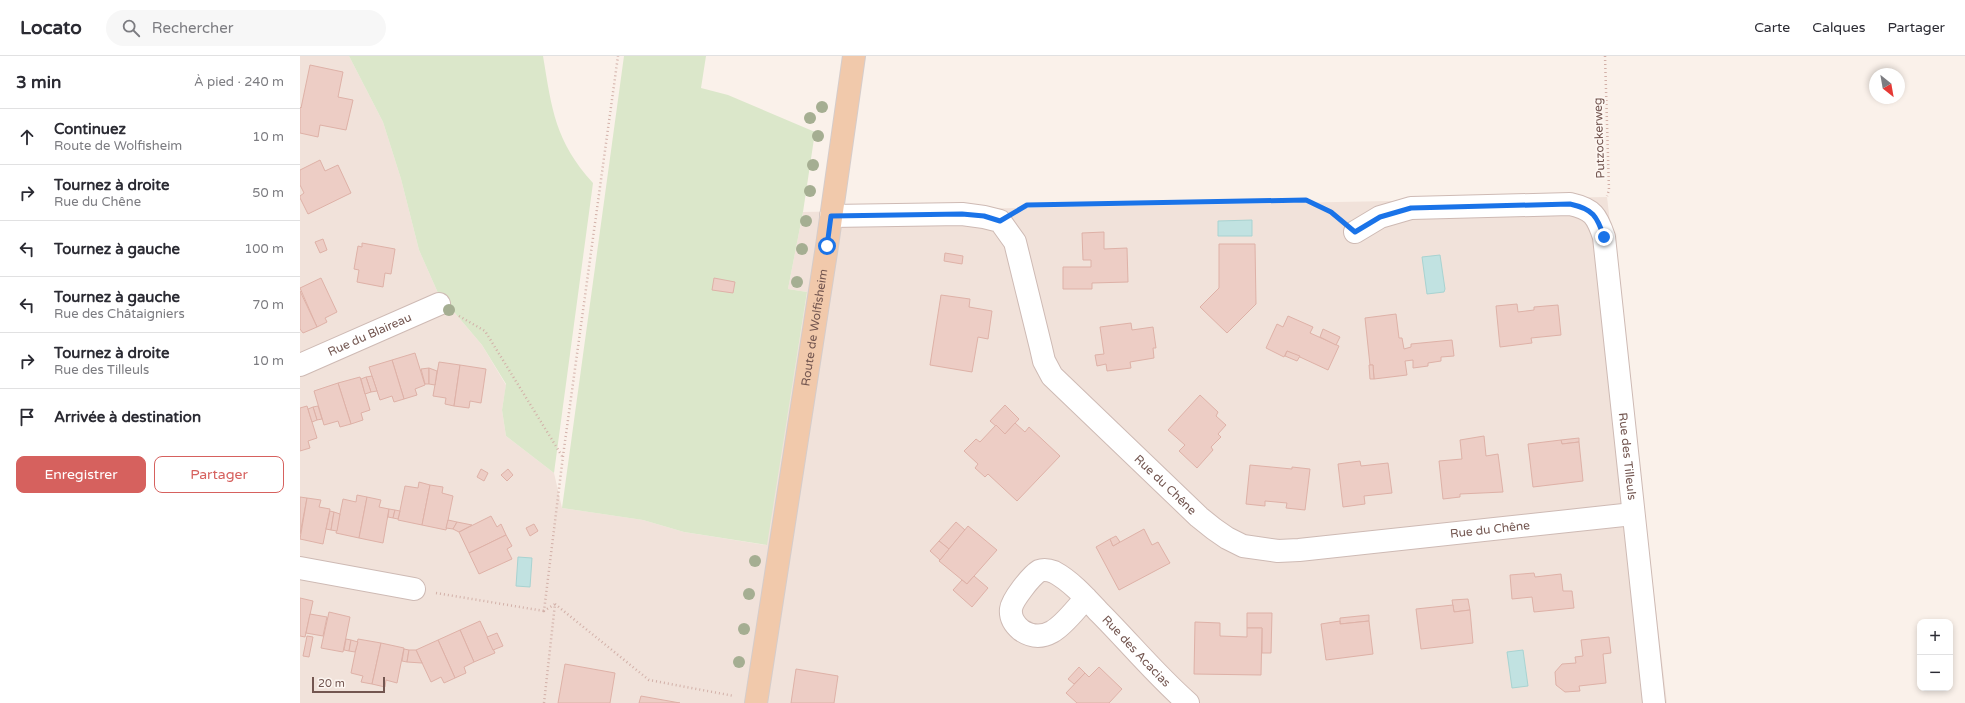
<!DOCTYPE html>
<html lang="fr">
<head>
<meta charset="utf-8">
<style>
	body { margin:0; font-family:"Varela Round",sans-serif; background:#f7f7f7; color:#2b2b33 }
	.controls { position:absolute; right:12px; bottom:12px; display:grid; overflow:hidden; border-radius:8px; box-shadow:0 2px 6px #0003 }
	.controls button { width:36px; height:36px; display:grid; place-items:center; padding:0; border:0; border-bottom:1px solid #e1e1e2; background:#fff; color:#2b2b33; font:20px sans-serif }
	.compass { position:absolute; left:1569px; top:12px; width:36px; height:36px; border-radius:50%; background:#fff; box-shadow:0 2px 6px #0003; rotate:149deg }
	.scale { position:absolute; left:12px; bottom:10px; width:73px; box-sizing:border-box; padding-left:4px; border:2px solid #735650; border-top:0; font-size:11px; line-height:14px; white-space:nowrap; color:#735650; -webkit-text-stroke:3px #fdf6f1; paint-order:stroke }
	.stop { position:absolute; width:12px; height:12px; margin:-9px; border:3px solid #1a73e8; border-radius:50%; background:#fff }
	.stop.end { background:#1a73e8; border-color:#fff; box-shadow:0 1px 4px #0008 }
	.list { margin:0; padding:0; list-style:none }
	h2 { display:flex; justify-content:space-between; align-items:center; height:52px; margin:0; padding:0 16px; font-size:17px }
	h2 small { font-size:13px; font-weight:400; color:#7c7c81 }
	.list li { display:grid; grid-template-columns:26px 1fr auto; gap:12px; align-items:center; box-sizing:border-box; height:56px; padding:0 16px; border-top:1px solid #e1e1e2 }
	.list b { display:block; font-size:15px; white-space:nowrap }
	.list p { margin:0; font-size:13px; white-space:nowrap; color:#7c7c81 }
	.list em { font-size:13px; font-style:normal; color:#7c7c81 }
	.actions { display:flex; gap:8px; padding:12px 16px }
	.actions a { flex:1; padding:9px 0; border:1px solid #d6615e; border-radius:8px; text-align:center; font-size:14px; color:#d6615e }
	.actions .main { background:#d6615e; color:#fff }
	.icon { flex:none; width:22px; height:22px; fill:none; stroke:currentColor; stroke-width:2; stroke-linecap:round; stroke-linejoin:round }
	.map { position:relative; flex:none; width:1665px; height:647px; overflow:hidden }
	header { display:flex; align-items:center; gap:24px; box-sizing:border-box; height:56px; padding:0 20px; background:#fff; border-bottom:1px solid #e1e1e2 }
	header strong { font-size:19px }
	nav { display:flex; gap:22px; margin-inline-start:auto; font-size:14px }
	.search { width:280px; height:36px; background:#f7f7f7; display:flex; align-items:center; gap:10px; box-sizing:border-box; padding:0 14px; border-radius:22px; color:#7c7c81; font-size:15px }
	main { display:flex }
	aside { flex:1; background:#fff }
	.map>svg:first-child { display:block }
	.residential { fill:#f1e2da }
	.green { fill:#dbe7ca }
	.water { fill:#c1e2e1; stroke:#a8d3d1 }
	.building { fill:#edcdc5; stroke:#deb1a7 }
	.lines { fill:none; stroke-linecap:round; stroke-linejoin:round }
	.minor-casing { stroke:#cebab4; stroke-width:24 }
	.major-casing { stroke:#d5ccca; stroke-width:24 }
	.path { stroke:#d2b0a8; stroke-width:2.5; stroke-dasharray:1 3; stroke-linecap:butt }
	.minor { stroke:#fff; stroke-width:22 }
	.major { stroke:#f1c9ab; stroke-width:22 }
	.tree { fill:#a5ae92 }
	.route { stroke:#1a73e8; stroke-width:5 }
	.labels { text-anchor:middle; stroke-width:3.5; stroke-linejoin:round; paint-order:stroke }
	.street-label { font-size:12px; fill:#735650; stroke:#fdf6f1 }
</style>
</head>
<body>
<header>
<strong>Locato</strong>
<div class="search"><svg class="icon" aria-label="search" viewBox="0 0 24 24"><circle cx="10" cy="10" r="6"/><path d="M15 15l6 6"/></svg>Rechercher</div>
<nav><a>Carte</a><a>Calques</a><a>Partager</a></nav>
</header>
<main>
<aside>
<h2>3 min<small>À pied · 240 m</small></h2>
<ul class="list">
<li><svg class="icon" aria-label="ahead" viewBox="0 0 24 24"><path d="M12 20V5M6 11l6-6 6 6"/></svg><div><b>Continuez</b><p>Route de Wolfisheim</p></div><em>10 m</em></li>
<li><svg class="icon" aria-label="right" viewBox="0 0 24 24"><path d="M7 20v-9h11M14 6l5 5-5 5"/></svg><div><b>Tournez à droite</b><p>Rue du Chêne</p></div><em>50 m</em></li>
<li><svg class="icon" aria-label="left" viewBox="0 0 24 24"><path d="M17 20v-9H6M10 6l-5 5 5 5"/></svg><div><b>Tournez à gauche</b></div><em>100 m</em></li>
<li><svg class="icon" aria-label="left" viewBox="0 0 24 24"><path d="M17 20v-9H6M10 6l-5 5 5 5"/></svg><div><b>Tournez à gauche</b><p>Rue des Châtaigniers</p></div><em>70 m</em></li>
<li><svg class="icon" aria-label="right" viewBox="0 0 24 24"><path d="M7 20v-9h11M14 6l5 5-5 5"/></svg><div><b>Tournez à droite</b><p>Rue des Tilleuls</p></div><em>10 m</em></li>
<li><svg class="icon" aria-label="arrive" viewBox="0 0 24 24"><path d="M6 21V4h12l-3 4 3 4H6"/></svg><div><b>Arrivée à destination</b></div></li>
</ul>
<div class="actions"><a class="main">Enregistrer</a><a>Partager</a></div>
</aside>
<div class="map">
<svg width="1665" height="647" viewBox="0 0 1665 647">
	<rect width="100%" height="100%" fill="#faf1ea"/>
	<path class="residential" d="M 0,0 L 49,0 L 83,66 L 101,123 L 119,194 L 138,237 L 182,289 L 206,329 L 202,354 L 206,380 L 254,417 L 262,452 L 343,464 L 384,476 L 466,489 L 507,236 L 488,233 L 503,156 L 1307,141 L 1367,647 L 0,647 Z"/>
	<g class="green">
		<path d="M 49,0 L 243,0 C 252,54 255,85 293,127 L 254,417 L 206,380 L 202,354 L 206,328 L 182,289 L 138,237 L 119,194 L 101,123 L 83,66 Z"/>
		<path d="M 324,0 L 406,0 L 401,32 L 428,39 L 515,76 L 503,156 L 488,233 L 507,236 L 467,489 L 384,476 L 343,464 L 262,452 Z"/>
	</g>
	<g class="water">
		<path d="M 952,164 L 952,180 L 918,180 L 918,165 Z"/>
		<path d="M 1140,199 L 1145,233 L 1144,236 L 1127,238 L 1122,201 Z"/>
		<path d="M 218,501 L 232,502 L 230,531 L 216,530 Z"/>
		<path d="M 1223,594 L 1228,630 L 1212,632 L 1207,596 Z"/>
	</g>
	<g class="building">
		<path d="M 10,9 L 43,16 L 38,41 L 53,44 L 46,74 L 20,69 L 18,81 L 0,77 L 0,51 L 1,52 Z"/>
		<path d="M 20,104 L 25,115 L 38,109 L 51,137 L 8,158 L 0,142 L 0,140 L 4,137 L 0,129 L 0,114 Z"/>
		<path d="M 804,176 L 804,193 L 827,192 L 828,226 L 792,227 L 792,233 L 763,233 L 763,211 L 791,211 L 791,204 L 783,204 L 782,177 Z"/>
		<path d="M 23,183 L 27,194 L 20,197 L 15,186 Z"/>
		<path d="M 62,187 L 95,193 L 91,218 L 85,217 L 83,231 L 57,226 L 59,214 L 54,213 L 58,190 L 62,191 Z"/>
		<path d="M 919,188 L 955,188 L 956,248 L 927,277 L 900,251 L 919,232 Z"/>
		<path d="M 645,197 L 663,200 L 662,208 L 644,205 Z"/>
		<path d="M 21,222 L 37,256 L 25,262 L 27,266 L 17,271 L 0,232 Z"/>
		<path d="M 414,222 L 435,226 L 433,237 L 412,234 Z"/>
		<path d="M 0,235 L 17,271 L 3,277 L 0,273 Z"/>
		<path d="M 641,239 L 670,243 L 669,251 L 692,255 L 688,283 L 678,281 L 672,316 L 630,309 Z"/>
		<path d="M 1217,248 L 1218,256 L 1234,254 L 1234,251 L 1258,249 L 1261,279 L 1231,282 L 1232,287 L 1200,291 L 1196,250 Z"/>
		<path d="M 1096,258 L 1099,282 L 1102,282 L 1104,293 L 1111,291 L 1111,288 L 1152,284 L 1154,300 L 1141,301 L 1141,305 L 1128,307 L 1128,310 L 1113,312 L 1113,304 L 1105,305 L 1107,319 L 1074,323 L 1073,309 L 1070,309 L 1065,262 Z"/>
		<path d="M 988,260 L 1013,271 L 1010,277 L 1039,290 L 1028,314 L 987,295 L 984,301 L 966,292 L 977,268 L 983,271 Z"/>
		<path d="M 831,267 L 832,274 L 853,271 L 856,292 L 853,292 L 854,302 L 830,306 L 831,312 L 807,315 L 806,308 L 797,310 L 795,299 L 804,298 L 800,271 Z"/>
		<path d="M 1023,273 L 1040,281 L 1036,289 L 1020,281 Z"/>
		<path d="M 987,295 L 1000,300 L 997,305 L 985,300 Z"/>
		<path d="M 115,297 L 125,329 L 115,333 L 117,339 L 104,343 L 92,304 Z"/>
		<path d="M 92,304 L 104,343 L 94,346 L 92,340 L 80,344 L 69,311 Z"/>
		<path d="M 139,306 L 160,309 L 154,350 L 145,348 L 146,342 L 133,340 Z"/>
		<path d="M 160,309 L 186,313 L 181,347 L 170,345 L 169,352 L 154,350 Z"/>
		<path d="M 1069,309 L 1073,309 L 1074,323 L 1070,323 Z"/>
		<path d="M 129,312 L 129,328 L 125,328 L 121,313 Z"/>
		<path d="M 129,312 L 137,315 L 135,329 L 129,328 Z"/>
		<path d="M 72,320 L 77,335 L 71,336 L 66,321 Z"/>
		<path d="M 60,321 L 70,354 L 61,357 L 63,364 L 51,368 L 38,327 Z"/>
		<path d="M 66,321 L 71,336 L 65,338 L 61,323 Z"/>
		<path d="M 38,327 L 51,368 L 40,371 L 38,365 L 24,369 L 14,335 Z"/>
		<path d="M 900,339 L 918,356 L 916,360 L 926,369 L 918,378 L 921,381 L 911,391 L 913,394 L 897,412 L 879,395 L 885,389 L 868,374 Z"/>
		<path d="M 705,349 L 719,363 L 705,378 L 690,365 Z"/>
		<path d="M 7,350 L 17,382 L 8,385 L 10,392 L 0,395 L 0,352 Z"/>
		<path d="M 18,350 L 22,363 L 17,364 L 13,351 Z"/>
		<path d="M 13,351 L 17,364 L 12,366 L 8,353 Z"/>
		<path d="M 715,367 L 725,376 L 729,371 L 760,400 L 717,445 L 688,418 L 685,421 L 675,412 L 678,408 L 664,395 L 676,383 L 680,386 L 696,369 L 705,378 Z"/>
		<path d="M 1184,380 L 1186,400 L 1198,398 L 1203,436 L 1160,438 L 1160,441 L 1143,443 L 1139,405 L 1162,403 L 1160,384 Z"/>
		<path d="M 1279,382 L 1279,386 L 1262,388 L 1261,384 Z"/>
		<path d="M 1261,384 L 1262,388 L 1279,386 L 1283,425 L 1233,431 L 1228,388 Z"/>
		<path d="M 1060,405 L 1061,410 L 1088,407 L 1092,437 L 1064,440 L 1065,448 L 1043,451 L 1038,408 Z"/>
		<path d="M 950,409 L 992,413 L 992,411 L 1010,413 L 1005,454 L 986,452 L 987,447 L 965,445 L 965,450 L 946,448 Z"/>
		<path d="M 181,413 L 188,417 L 184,425 L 177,421 Z"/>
		<path d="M 208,413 L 213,419 L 207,425 L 201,419 Z"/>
		<path d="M 119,426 L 130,429 L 122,469 L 98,464 L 105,430 L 118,432 Z"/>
		<path d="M 130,429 L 143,431 L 142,437 L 153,440 L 146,474 L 122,469 Z"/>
		<path d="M 57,439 L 67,441 L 59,482 L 36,477 L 43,443 L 56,446 Z"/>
		<path d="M 0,441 L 7,442 L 0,478 Z"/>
		<path d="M 67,441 L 81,444 L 79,451 L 89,453 L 83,487 L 59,482 Z"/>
		<path d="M 7,442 L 21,444 L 19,451 L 30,453 L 23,488 L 0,483 Z"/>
		<path d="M 89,453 L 95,454 L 93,462 L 88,461 Z"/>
		<path d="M 95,454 L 100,455 L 98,463 L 93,462 Z"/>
		<path d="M 30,455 L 34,456 L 31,474 L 26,473 Z"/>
		<path d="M 34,456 L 40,458 L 37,475 L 31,474 Z"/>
		<path d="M 191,460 L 197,471 L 201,468 L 206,479 L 169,497 L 159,476 Z"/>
		<path d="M 148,464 L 157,466 L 153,473 L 146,472 Z"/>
		<path d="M 157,466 L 172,469 L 159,476 L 153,473 Z"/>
		<path d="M 656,466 L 665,474 L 649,493 L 639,485 Z"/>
		<path d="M 234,468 L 238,475 L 230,480 L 226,472 Z"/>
		<path d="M 668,470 L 697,494 L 667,528 L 639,505 Z"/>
		<path d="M 844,473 L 852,489 L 858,486 L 870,507 L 819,534 L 796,491 L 810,483 L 813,490 Z"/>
		<path d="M 206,479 L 212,490 L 207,493 L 212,503 L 179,518 L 169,497 Z"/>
		<path d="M 816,480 L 820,486 L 813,490 L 810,483 Z"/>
		<path d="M 639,485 L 649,493 L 640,504 L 630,495 Z"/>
		<path d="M 1234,517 L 1235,521 L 1261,518 L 1263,535 L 1272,535 L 1274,552 L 1234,556 L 1232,541 L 1212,543 L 1210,519 Z"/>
		<path d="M 674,520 L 688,532 L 672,551 L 653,534 L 662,524 L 667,528 Z"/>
		<path d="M 0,542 L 13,545 L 5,581 L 0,580 Z"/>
		<path d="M 1168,543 L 1170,554 L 1154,556 L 1152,544 Z"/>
		<path d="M 1153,549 L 1154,556 L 1170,554 L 1173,587 L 1121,593 L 1116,553 Z"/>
		<path d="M 29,556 L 50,561 L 43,596 L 21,592 Z"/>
		<path d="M 947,557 L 972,557 L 971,597 L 962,597 L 962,572 L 947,572 Z"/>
		<path d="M 10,558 L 27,561 L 23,580 L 6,577 Z"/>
		<path d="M 1069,559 L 1069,565 L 1040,568 L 1040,562 Z"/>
		<path d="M 180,565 L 195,597 L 174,606 L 160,574 Z"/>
		<path d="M 1040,565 L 1040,568 L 1069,565 L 1073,598 L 1026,604 L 1021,568 Z"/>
		<path d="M 895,566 L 920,567 L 920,580 L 947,581 L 947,572 L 962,572 L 961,619 L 894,618 Z"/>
		<path d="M 160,574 L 174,606 L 164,611 L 166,617 L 155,622 L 138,584 Z"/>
		<path d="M 197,577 L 203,590 L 193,594 L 187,581 Z"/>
		<path d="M 7,580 L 13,581 L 9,601 L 3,600 Z"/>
		<path d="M 1309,581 L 1311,597 L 1303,598 L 1306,627 L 1279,630 L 1280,635 L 1265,636 L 1256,629 L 1255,616 L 1262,608 L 1276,607 L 1275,601 L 1283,600 L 1281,584 Z"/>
		<path d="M 46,583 L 51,584 L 49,595 L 44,594 Z"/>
		<path d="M 58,583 L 81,587 L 72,628 L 61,626 L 63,620 L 51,617 Z"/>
		<path d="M 51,584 L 58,586 L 55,596 L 49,595 Z"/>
		<path d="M 138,584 L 155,622 L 144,627 L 141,621 L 131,626 L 116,594 Z"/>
		<path d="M 81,587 L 104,592 L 97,627 L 86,624 L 85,631 L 72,628 Z"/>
		<path d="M 104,593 L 109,594 L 107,606 L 102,605 Z"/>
		<path d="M 109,594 L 116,594 L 122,607 L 107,606 Z"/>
		<path d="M 265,608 L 315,617 L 310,647 L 258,647 Z"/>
		<path d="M 779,611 L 785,617 L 774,628 L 768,623 Z"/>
		<path d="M 799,611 L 822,633 L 809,647 L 777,647 L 766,637 L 785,617 L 789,621 Z"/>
		<path d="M 496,613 L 538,620 L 534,647 L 491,647 Z"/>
		<path d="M 341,640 L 380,647 L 339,647 Z"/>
	</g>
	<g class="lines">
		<defs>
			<g id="minor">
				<path id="s1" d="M 531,160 L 662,158 L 684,161 L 700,165 L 715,186 L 741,292 L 744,305 L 752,320 L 899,461 L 914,473 L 927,482 L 943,490 L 978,495 L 999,494 L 1333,458"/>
				<path id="s2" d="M 1055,176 L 1080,161 L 1111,152 L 1270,148 C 1293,153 1297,160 1304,181 L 1354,647"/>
				<path id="s3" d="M 0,309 L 139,248"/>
				<path d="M 0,512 L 114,533"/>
				<path id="s4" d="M 786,542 C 768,561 749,593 721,574 C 715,569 710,562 711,553 C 712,544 731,520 739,515 C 744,513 749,514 754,516 C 771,525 786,542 799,556 C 829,586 856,619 888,647"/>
			</g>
			<g id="major">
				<path id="s5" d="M 456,647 L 527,190 L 554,0"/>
			</g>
		</defs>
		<use href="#minor" class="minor-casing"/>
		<use href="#major" class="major-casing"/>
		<g class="path">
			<path d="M 1305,0 L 1309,134 L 1307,140"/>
			<path d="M 721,153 L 727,149 L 1006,144 L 1031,156 L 1038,162"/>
			<path d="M 159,260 L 185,275 L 262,400"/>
			<path d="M 136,537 L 244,555"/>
			<path d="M 255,548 L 349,624 L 434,640"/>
			<path d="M 244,647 L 255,548 L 244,555 L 263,400 L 318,0"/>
		</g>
		<use href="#minor" class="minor"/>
		<use href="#major" class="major"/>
	</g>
	<g class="tree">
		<circle cx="522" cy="51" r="6"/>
		<circle cx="510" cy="62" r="6"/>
		<circle cx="518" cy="80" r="6"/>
		<circle cx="513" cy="109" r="6"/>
		<circle cx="510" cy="135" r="6"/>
		<circle cx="506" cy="165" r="6"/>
		<circle cx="502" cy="193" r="6"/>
		<circle cx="497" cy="226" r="6"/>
		<circle cx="149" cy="254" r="6"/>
		<circle cx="455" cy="505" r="6"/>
		<circle cx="449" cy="538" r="6"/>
		<circle cx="444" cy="573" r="6"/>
		<circle cx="439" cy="606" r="6"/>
	</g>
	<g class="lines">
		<path class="route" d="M 527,190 L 531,160 L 662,158 L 684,160 L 700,165 L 727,149 L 1006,144 L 1031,156 L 1055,176 L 1080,161 L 1111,152 L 1270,148 C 1293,153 1297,160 1304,181"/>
	</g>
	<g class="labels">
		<g class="street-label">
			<text transform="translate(1299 82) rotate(-92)" y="4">Putzockerweg</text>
			<text dy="4" stroke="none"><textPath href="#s5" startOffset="380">Route de Wolfisheim</textPath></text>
			<text dy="4" stroke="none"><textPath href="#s3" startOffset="76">Rue du Blaireau</textPath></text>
			<text dy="4" stroke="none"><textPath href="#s2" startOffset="492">Rue des Tilleuls</textPath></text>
			<text dy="4" stroke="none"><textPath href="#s1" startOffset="492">Rue du Chêne</textPath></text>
			<text dy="4" stroke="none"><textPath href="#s1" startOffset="840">Rue du Chêne</textPath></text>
			<text dy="4" stroke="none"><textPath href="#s4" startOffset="283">Rue des Acacias</textPath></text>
		</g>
	</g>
</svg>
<div class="controls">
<button>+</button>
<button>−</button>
</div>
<svg class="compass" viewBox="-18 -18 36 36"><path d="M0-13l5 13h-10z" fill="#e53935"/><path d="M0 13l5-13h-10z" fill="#7c7c81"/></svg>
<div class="scale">20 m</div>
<div class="stop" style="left:527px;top:190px"></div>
<div class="stop end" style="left:1304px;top:181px"></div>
</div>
</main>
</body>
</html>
